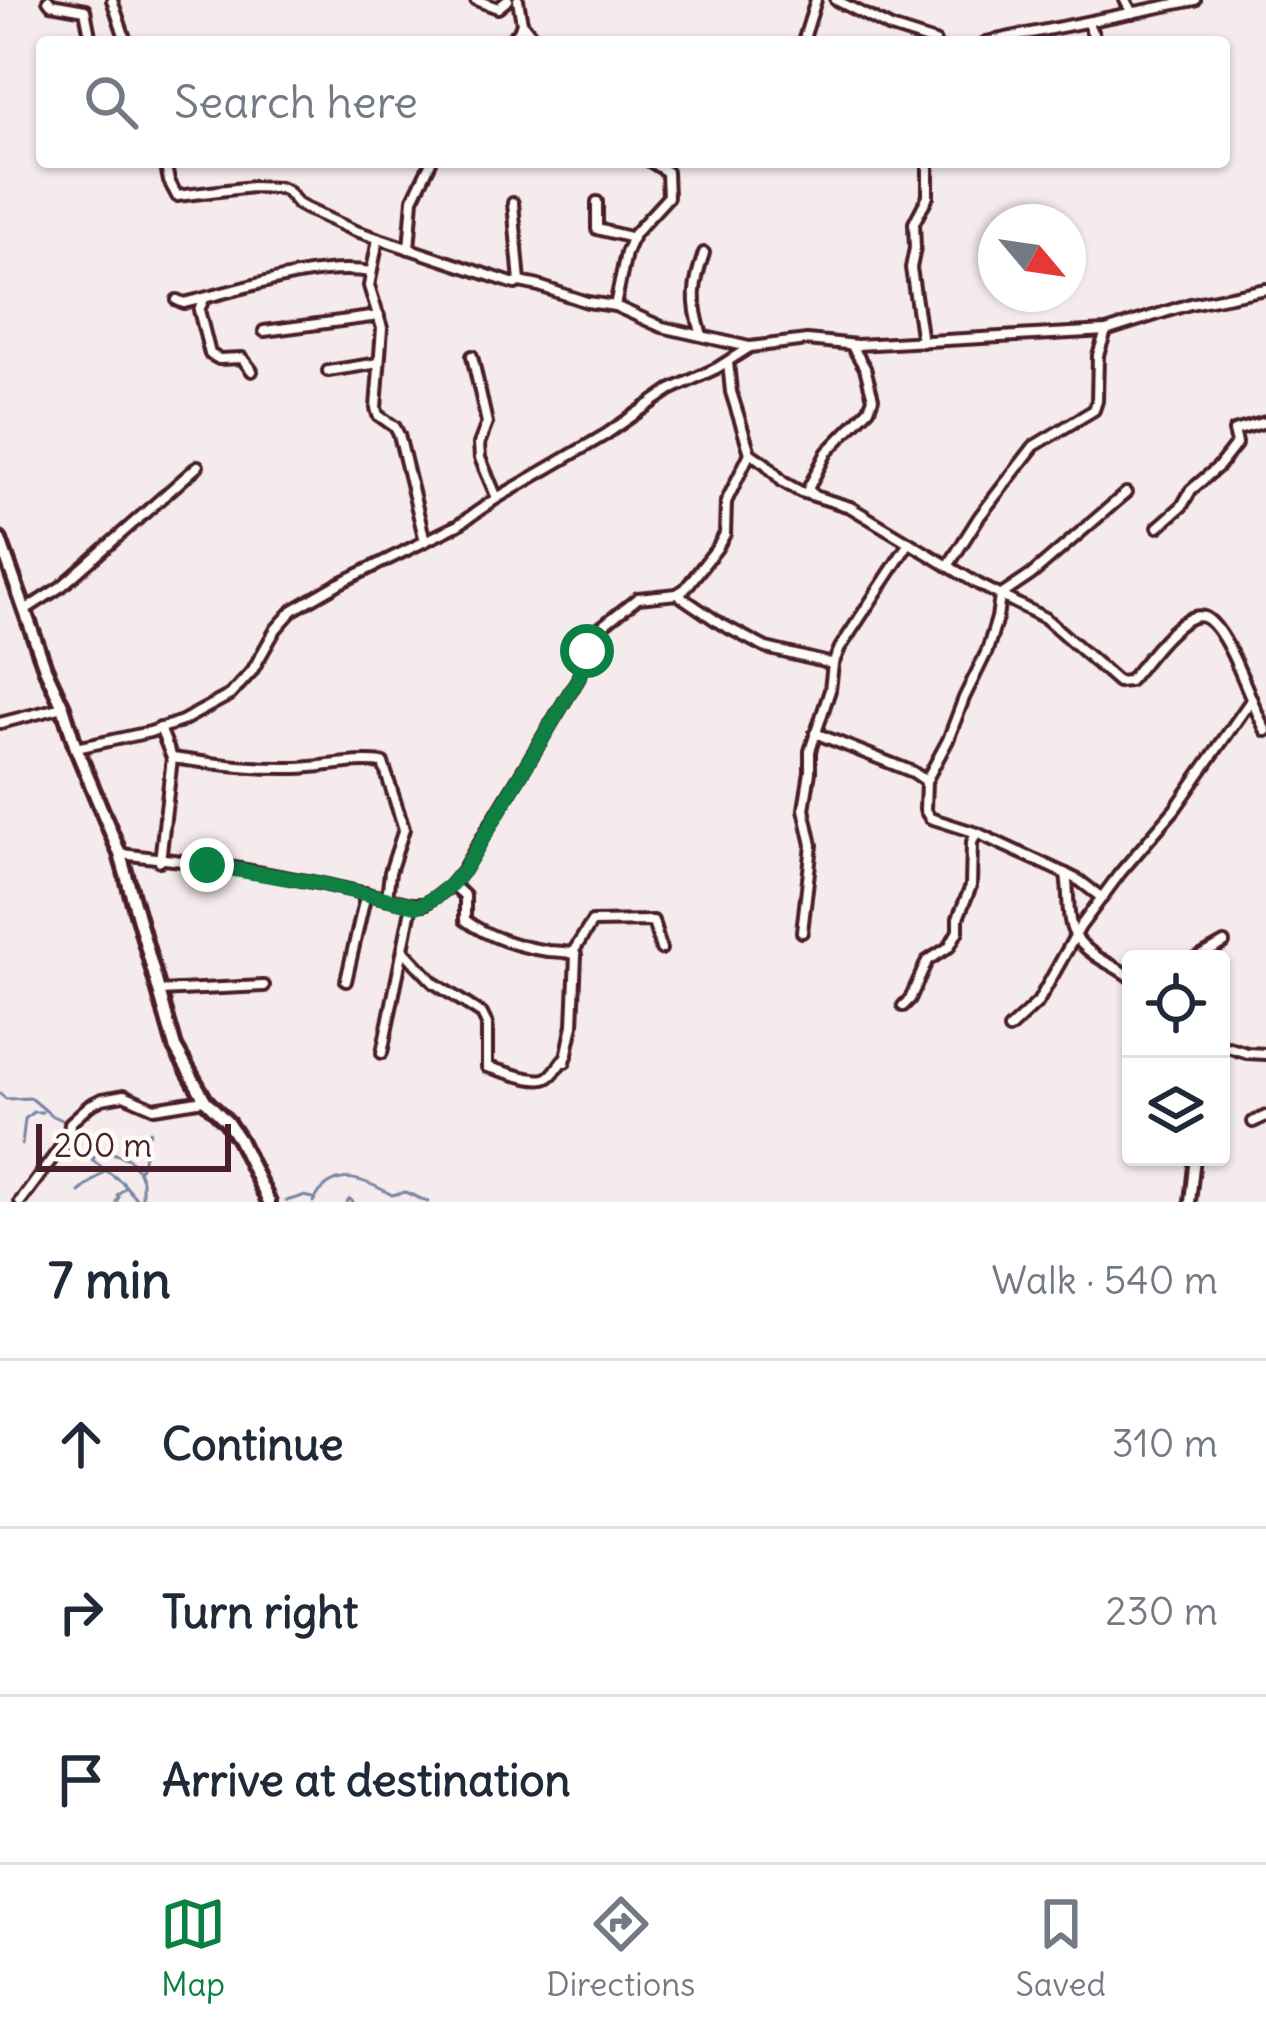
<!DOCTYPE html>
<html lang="en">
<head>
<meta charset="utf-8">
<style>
	body { margin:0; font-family:Delius,sans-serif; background:#f6f6f7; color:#1f2937 }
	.controls { position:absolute; right:36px; bottom:36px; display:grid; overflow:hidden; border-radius:12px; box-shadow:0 3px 9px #0004 }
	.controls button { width:108px; height:108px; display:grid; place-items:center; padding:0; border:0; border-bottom:3px solid #e0e1e3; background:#fff; color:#1f2937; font:60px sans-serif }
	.compass { position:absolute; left:978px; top:204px; width:108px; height:108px; border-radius:50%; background:#fff; box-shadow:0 3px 9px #0004; rotate:119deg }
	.scale { position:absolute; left:36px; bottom:30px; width:195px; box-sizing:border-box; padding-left:12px; border:6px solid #4a1f2b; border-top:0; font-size:33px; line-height:42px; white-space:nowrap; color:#4a1f2b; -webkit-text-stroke:9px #fdfcf7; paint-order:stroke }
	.stop { position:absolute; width:36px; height:36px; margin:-27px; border:9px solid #0b8043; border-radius:50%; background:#fff }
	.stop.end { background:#0b8043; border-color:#fff; box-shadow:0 3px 12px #0008 }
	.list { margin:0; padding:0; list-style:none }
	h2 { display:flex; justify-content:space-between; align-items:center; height:156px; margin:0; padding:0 48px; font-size:51px }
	h2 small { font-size:39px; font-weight:400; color:#747a83 }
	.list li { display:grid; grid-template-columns:78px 1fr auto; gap:36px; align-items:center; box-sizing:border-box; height:168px; padding:0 48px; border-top:3px solid #e0e1e3 }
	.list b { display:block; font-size:45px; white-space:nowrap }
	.list em { font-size:39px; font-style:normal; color:#747a83 }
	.icon { flex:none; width:66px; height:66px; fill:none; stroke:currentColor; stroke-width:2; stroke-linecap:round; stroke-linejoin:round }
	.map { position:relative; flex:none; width:1266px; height:1202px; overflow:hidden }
	.search { position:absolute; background:#fff; box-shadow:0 3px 9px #0004; left:36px; right:36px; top:36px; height:132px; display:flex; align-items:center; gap:30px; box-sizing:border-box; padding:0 42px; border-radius:12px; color:#747a83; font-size:45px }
	.sheet { height:660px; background:#fff }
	nav { display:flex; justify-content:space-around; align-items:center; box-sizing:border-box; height:168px; border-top:3px solid #e0e1e3; background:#fff; font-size:33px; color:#747a83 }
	nav a { display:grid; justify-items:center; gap:6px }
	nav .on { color:#0b8043 }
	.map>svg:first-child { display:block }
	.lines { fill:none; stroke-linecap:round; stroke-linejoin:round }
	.stream { stroke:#7686a2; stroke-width:3 }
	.minor-casing { stroke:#4a1f2b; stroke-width:16 }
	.major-casing { stroke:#4a1f2b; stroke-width:20 }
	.minor { stroke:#fdfcf7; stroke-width:8 }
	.major { stroke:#fdfcf7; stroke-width:10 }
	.route { stroke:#0b8043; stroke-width:15 }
</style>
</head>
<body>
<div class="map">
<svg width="1266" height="1202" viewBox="0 0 1266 1202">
	<rect width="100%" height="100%" fill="#f6ebec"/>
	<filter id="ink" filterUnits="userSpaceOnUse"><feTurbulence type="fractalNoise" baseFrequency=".00833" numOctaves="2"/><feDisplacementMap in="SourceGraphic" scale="24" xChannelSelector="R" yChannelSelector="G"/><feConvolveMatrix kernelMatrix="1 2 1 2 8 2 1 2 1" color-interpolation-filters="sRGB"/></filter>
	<g filter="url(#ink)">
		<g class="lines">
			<g class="stream">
				<path d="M 0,1094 L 6,1099 L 31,1098 L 51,1115 L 67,1122"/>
				<path d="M 74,1127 L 103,1149 L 92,1160 L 123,1183 L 139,1202"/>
				<path d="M 22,1145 L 25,1119 L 33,1112 L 42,1112"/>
				<path d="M 105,1150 L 129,1159 L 136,1168"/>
				<path d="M 79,1192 L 105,1171"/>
				<path d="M 286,1201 L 303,1196 L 313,1198"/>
				<path d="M 116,1202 L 119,1197 L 117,1195 L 126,1187"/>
				<path d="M 142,1202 L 142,1180 L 138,1170 L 141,1167 L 150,1131"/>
				<path d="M 313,1202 C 333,1167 361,1177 392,1195 L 405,1192 L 428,1202"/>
				<path d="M 347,1202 L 350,1199 L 353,1202"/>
			</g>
			<defs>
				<g id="minor">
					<path d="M 48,0 L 51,4 L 85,10 L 90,36"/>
					<path d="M 112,0 L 125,38"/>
					<path d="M 476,0 L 498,8 L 508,0"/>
					<path d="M 518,0 L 522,23"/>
					<path d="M 836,0 L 891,28 L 935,42"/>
					<path d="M 1125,0 L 1132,13"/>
					<path d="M 1087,22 L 1097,42"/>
					<path d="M 508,42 L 519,31 L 522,23 L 537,42"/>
					<path d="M 803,42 L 816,0"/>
					<path d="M 986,42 L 1195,0"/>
					<path d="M 165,162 L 169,181 L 177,196 L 252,187 L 280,188 L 287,191 L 298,204 L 307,209 L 353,230 L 515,284 L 520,282 L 539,286 L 587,302 L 615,306 L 662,327 L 749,347"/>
					<path d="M 597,202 L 597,229 L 633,238"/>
					<path d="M 513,203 L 520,282"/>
					<path d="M 378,239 L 369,286 L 382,328 L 376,408 L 378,415 L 395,427 L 399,435 L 425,541"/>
					<path d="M 409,249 L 413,199 L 431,162"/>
					<path d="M 204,299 L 199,310 L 210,354 L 219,359 L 242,358 L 252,371"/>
					<path d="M 177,300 L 184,303 C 237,291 316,262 371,272"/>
					<path d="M 615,306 L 626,253 L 634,234 L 668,197 L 667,172 L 651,162"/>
					<path d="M 264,331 L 379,316"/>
					<path d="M 702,335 C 691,302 693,285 704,253"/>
					<path d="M 922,342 L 911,268 L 915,248 L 914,223 L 928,196 L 928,162"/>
					<path d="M 472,356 L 487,423 L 479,444 L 480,458 L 497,498"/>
					<path d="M 728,362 L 731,392 L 750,453 L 766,464 L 783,482 L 801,492 L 850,507 L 978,584 L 1045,618 L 1118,682 L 1129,681 C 1145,663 1166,632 1187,620 C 1192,617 1198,615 1204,617 C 1228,627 1252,707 1266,731"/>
					<path d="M 328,371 L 379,363"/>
					<path d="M 812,493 L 808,489 L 827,452 L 869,409 L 873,398 L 865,368 L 852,346"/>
					<path d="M 1158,527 L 1182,506 L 1191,490 L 1219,466 L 1237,443 L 1234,431 L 1266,422"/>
					<path d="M 948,566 L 979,517 L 1034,446 L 1094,410 L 1097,401 L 1098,355 L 1106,331"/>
					<path d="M 677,594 L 721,624 L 766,648 L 833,664"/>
					<path d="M 25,610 L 62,586 L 198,466"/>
					<path d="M 0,723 L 63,707"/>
					<path d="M 815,733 L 913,772 L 926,781 L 925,810 L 930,818 L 977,833 L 1066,874 C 1072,912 1060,932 1096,956 C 1108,964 1120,969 1131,978"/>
					<path d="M 76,748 L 150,732 L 182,721 L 230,695 L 252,671 L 276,629 L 293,610 L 338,584 L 458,525 L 497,498 L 605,435 L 670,390 L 717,368 L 750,347 L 807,340 L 857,345 L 1106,331 L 1190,304 L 1266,289"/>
					<path d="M 172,758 C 214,764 254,769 297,768 C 326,767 355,759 383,763 L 404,829 L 390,872 L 387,898"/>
					<path d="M 926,781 L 948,740 L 964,698 L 987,651 L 997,618 L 1000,596 L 1031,575 L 1126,493"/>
					<path d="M 121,854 L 225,866 L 318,883 L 412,904 L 425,904 L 438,895 L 449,887 L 463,870 L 578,679 L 589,642 L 596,631 L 638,598 L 677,594 L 685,589 L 717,548 L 725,534 L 726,502 L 750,453"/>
					<path d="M 160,861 L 172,758 L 160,728"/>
					<path d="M 1066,874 L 1080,881 L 1102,898"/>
					<path d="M 452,884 L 465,896 L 465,920 C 487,937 520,947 548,951 C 559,952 567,951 576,955 L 573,1025 L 565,1062"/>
					<path d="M 802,932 L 812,845 L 804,809 L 810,772 L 810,751 L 830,690 L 833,664 L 840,648 L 909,543"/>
					<path d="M 403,950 L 434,983 L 482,1014 L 487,1024 L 487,1067 C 501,1070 536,1084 547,1078 C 557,1073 558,1063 567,1056"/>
					<path d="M 573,952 L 592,922 L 653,921 L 661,949"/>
					<path d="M 1196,959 L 1224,943"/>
					<path d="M 346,981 L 366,893"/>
					<path d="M 159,991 L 264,986"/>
					<path d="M 903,1006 L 910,999 L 927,961 L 949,947 L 958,931 L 958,918 L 971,886 L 972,842 L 977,833"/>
					<path d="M 1009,1029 L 1038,1002 L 1080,927 L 1120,873 L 1175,809 L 1249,703"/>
					<path d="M 1221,1045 L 1247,1053 L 1266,1054"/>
					<path d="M 382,1053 L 412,904"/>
					<path d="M 1253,1122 L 1266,1116"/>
					<path d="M 20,1202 L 69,1136 L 70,1123 L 90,1105 L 102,1099 L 124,1095 L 154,1108 L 204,1100"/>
					<path d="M 1190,1202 L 1195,1157"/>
				</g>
				<path id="major" d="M 0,540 L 45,668 L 63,707 L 76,748 L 120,854 L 175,1047 L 205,1100 L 227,1122 L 239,1140 L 269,1202"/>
			</defs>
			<use href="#minor" class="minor-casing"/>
			<use href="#major" class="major-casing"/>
			<use href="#minor" class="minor"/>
			<use href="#major" class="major"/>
		</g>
	</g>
	<g class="lines" filter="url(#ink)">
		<path class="route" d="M 207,865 L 318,883 L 418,906 C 437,899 452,885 464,870 L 578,679 L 587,651"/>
	</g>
</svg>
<div class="controls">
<button><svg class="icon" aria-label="locate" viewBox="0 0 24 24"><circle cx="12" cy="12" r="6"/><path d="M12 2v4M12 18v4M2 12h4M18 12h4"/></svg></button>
<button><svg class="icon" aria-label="layers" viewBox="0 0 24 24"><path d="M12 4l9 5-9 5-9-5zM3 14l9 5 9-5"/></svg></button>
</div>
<svg class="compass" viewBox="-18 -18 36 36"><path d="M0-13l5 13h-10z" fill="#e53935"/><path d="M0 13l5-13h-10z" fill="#747a83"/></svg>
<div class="scale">200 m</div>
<div class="stop" style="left:587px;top:651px"></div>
<div class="stop end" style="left:207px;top:865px"></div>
<div class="search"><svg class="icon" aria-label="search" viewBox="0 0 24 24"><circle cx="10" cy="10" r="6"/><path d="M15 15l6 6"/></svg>Search here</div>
</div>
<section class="sheet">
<h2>7 min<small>Walk · 540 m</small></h2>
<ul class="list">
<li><svg class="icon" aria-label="ahead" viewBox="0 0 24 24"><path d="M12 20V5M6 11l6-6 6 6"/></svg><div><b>Continue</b></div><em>310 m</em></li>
<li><svg class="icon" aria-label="right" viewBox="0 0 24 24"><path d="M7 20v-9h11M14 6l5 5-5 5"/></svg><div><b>Turn right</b></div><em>230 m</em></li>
<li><svg class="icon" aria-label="arrive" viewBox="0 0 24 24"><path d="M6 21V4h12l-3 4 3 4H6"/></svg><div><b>Arrive at destination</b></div></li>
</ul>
</section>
<nav>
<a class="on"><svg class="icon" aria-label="map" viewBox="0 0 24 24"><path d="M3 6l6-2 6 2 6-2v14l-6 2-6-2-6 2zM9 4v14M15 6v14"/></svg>Map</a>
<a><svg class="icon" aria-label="directions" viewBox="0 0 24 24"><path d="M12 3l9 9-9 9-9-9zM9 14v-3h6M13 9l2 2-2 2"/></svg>Directions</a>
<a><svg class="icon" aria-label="saved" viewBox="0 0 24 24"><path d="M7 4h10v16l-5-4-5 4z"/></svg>Saved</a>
</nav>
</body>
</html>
